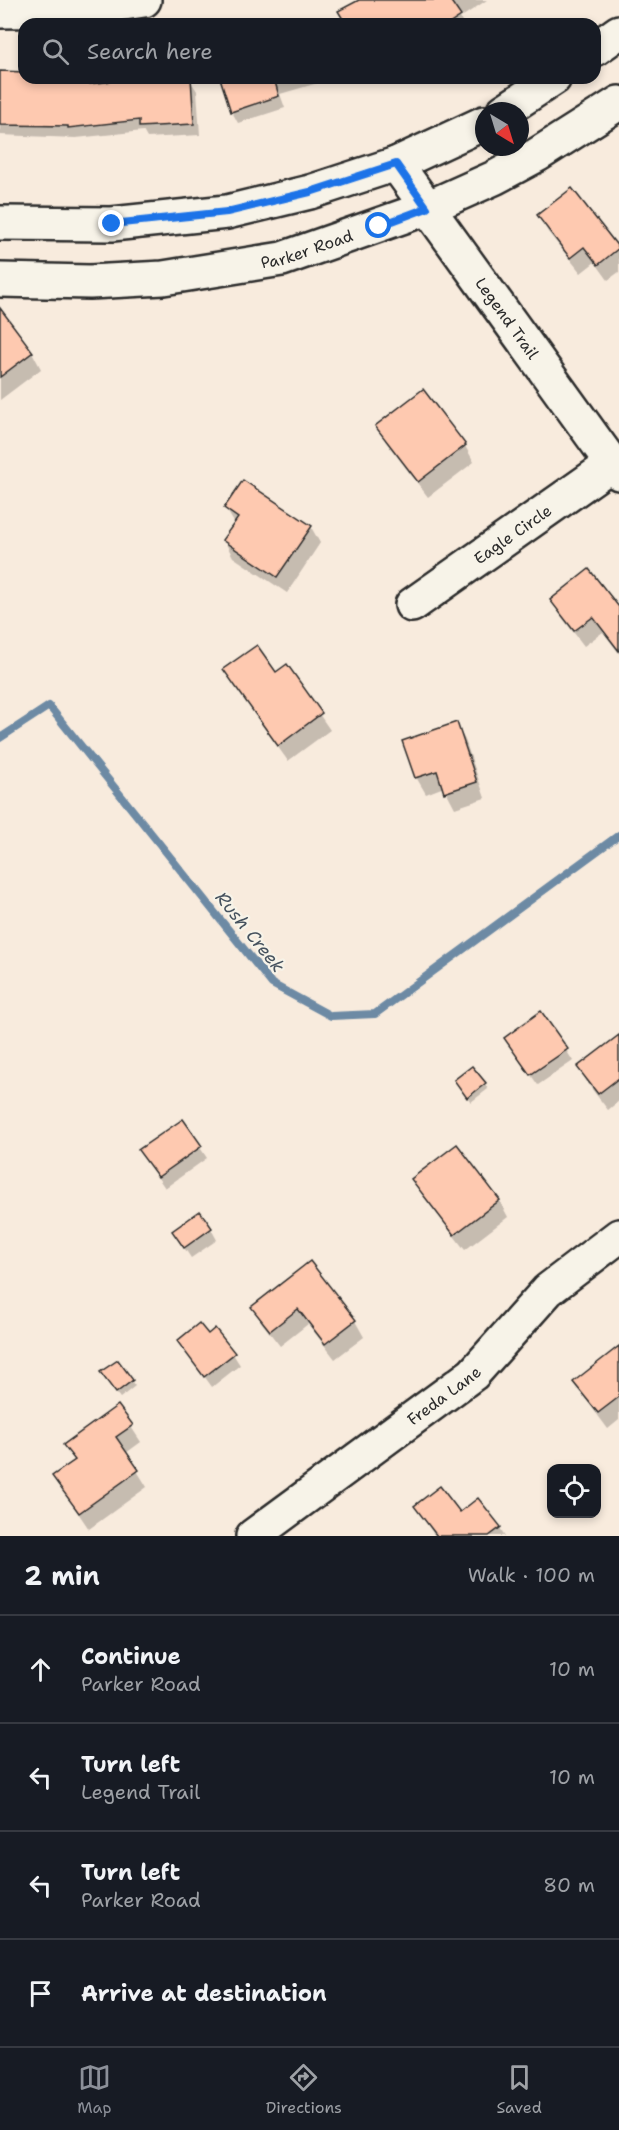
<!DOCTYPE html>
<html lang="en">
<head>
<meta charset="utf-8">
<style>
	body { margin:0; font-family:"Shantell Sans",sans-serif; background:#242831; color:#f1f3f6 }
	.controls { position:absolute; right:18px; bottom:18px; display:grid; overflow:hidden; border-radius:12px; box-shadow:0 3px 9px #0003 }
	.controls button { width:54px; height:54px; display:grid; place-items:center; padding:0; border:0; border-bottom:2px solid #363941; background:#171b24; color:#f1f3f6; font:30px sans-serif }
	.compass { position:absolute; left:475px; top:102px; width:54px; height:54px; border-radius:50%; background:#171b24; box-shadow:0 3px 9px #0003; rotate:142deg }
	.stop { position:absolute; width:18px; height:18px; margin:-14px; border:4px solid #1a73e8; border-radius:50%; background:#fff }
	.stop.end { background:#1a73e8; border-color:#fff; box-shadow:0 2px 6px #0008 }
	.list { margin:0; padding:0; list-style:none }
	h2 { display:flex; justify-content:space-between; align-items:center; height:78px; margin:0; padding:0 24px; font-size:26px }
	h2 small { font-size:20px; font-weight:400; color:#9ea1a6 }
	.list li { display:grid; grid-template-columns:39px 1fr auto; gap:18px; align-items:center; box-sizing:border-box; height:108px; padding:0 24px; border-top:2px solid #363941 }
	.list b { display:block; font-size:22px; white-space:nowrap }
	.list p { margin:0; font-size:20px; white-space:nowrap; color:#9ea1a6 }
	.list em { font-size:20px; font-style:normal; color:#9ea1a6 }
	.icon { flex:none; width:33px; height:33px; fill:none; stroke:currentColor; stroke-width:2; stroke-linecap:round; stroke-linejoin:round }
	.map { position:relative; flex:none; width:619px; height:1536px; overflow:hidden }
	.search { position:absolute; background:#171b24; box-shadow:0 3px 9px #0003; left:18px; right:18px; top:18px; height:66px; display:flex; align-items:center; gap:15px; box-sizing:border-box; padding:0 21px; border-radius:18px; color:#9ea1a6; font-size:22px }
	.sheet { height:510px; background:#171b24 }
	nav { display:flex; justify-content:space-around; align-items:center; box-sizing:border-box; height:84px; border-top:2px solid #363941; background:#171b24; font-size:16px; color:#9ea1a6 }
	nav a { display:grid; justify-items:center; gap:3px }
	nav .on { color:#8c9099 }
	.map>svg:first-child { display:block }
	.shadow { fill:#0003 }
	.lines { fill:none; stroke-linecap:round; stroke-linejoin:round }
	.stream { stroke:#6d8aa4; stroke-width:8 }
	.building { fill:#fec9b0; stroke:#2b2b2b; stroke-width:1.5 }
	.minor-casing { stroke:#2b2b2b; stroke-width:38 }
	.major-casing { stroke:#2b2b2b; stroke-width:38 }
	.minor { stroke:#f7f3e8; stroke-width:33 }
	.major { stroke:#f7f3e8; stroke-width:33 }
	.route { stroke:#1a73e8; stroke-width:8 }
	.labels { text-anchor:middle; stroke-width:4.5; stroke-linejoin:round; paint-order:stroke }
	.street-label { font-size:16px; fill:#2b2b2b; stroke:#f7f3e8 }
	.water-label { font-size:18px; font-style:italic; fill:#46525e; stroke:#f7f3e8 }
</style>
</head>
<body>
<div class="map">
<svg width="619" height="1536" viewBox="0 0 619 1536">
	<rect width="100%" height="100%" fill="#f8ebdd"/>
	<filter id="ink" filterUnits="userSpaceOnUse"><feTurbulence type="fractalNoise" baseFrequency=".0167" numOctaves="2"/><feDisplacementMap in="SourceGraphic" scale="12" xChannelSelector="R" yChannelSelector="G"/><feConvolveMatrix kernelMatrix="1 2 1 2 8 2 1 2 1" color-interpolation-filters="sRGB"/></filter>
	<g filter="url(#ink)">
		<g class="shadow">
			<path d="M 362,0 L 487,0 L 460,18 L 464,24 L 345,24 Z"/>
			<path d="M 0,72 L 24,73 L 24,78 L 92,78 L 94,85 L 138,78 L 162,78 L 164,81 L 190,80 L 197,91 L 200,135 L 147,138 L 143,131 L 76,138 L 0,135 Z"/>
			<path d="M 221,78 L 335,78 L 280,94 L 285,108 L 238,123 L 232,112 Z"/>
			<path d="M 572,190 L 619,251 L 619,272 L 608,280 L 595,262 L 581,273 L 548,232 L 539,216 Z"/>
			<path d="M 0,321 L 32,352 L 41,369 L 0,400 Z"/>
			<path d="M 377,426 L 465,446 L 474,462 L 428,497 L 386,442 Z"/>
			<path d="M 226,509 L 311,527 L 320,543 L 287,593 L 233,557 L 224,540 L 235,524 Z"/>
			<path d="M 551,600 L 619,609 L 619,653 L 603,632 L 584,646 L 561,616 Z"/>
			<path d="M 286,666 L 330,730 L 288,761 L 234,686 L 225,670 L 276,674 Z"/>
			<path d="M 456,724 L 465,740 L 485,798 L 455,808 L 444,787 L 426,794 L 416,777 Z"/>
			<path d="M 619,1037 L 619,1101 L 608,1110 L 588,1084 L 579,1068 Z"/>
			<path d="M 512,1049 L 566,1050 L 573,1061 L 538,1085 Z"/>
			<path d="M 485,1084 L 488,1089 L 471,1102 L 459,1086 Z"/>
			<path d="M 182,1121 L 207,1158 L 165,1188 L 147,1162 Z"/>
			<path d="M 413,1180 L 499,1200 L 508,1217 L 465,1250 L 423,1196 Z"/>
			<path d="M 211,1229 L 217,1240 L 191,1258 L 181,1243 Z"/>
			<path d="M 309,1263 L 355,1321 L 364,1337 L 335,1359 L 308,1324 L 280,1346 L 262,1323 L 253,1307 Z"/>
			<path d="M 207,1336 L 233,1354 L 240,1365 L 212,1387 L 179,1341 Z"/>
			<path d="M 619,1352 L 619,1420 L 608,1429 L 585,1398 L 575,1382 Z"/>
			<path d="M 117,1362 L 135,1386 L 120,1398 L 105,1378 Z"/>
			<path d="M 118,1407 L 141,1442 L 126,1453 L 147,1487 L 89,1529 L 54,1477 L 75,1462 L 65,1445 Z"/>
			<path d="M 416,1507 L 460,1514 L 500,1528 L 505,1536 L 435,1536 Z"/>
		</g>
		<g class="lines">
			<path class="stream" d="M 0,738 L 49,706 L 272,984 L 331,1016 L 375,1014 L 619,835"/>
		</g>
		<g class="building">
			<path d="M 359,0 L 450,0 L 461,16 L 449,24 L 346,24 L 338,11 Z"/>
			<path d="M 0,71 L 24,72 L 24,78 L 89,78 L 90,84 L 136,78 L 160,78 L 160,80 L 191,78 L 194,124 L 139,127 L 139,120 L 68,128 L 68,126 L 0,125 Z"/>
			<path d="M 220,78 L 274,78 L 279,96 L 231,112 Z"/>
			<path d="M 572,188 L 619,248 L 598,265 L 584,247 L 570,258 L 537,215 Z"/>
			<path d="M 0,308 L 33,352 L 0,377 Z"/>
			<path d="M 423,389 L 466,445 L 418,482 L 375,426 Z"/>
			<path d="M 243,480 L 312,526 L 277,577 L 222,540 L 238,518 L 224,508 Z"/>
			<path d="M 589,569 L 619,607 L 619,651 L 593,617 L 574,631 L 550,600 Z"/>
			<path d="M 257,645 L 276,672 L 287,664 L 322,713 L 278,746 L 223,669 Z"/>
			<path d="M 457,722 L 477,782 L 444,793 L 437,771 L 415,778 L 402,741 Z"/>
			<path d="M 541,1011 L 568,1049 L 530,1075 L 504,1038 Z"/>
			<path d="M 619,1035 L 619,1078 L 598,1094 L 577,1067 Z"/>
			<path d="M 472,1066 L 486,1083 L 467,1098 L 454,1080 Z"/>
			<path d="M 183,1119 L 202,1146 L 158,1177 L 138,1150 Z"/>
			<path d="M 457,1144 L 500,1200 L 454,1235 L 411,1179 Z"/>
			<path d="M 200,1211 L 212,1228 L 184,1248 L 172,1231 Z"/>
			<path d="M 310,1261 L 356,1320 L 325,1344 L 298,1309 L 270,1331 L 251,1307 Z"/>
			<path d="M 199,1323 L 208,1334 L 215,1328 L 235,1353 L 204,1377 L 177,1341 Z"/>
			<path d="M 619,1346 L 619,1397 L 598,1413 L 573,1382 Z"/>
			<path d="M 118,1360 L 133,1380 L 116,1393 L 100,1372 Z"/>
			<path d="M 118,1405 L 133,1425 L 116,1437 L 139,1470 L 79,1513 L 52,1476 L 75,1460 L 63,1445 Z"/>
			<path d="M 440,1486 L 460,1512 L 478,1498 L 501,1527 L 489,1536 L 437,1536 L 414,1506 Z"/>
		</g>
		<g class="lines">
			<defs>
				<g id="minor">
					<path d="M 0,11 L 78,10 L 144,0"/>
					<path id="s1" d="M 396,164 L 619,473"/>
					<path id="s2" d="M 412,605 L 612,464"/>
					<path id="s3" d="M 253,1536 L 473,1374 L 548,1290 L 619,1236"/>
				</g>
				<g id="major">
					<path d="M 595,49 L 619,32"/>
					<path d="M 504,111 L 554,78"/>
					<path d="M 0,223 L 112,224 L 227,212 L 310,192 L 396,164 L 484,123"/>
					<path id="s4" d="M 0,280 L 90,282 L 163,278 L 282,259 L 427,208 L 494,178 L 537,155 L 619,103"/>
				</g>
			</defs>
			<use href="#minor" class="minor-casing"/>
			<use href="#major" class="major-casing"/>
			<use href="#minor" class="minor"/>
			<use href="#major" class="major"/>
		</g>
	</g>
	<g class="lines" filter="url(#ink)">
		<path class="route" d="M 112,224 L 227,212 L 310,192 L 396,164 L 427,208 L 379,226"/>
	</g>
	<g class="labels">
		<g class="street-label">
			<text dy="6" stroke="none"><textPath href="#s4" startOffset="310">Parker Road</textPath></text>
			<text dy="6" stroke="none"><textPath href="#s1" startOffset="190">Legend Trail</textPath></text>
			<text dy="6" stroke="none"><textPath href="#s2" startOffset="123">Eagle Circle</textPath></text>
			<text dy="6" stroke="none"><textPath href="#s3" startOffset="237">Freda Lane</textPath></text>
		</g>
		<g class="water-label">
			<text transform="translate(250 932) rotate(51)" y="6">Rush Creek</text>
		</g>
	</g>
</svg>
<div class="controls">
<button><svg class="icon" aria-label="locate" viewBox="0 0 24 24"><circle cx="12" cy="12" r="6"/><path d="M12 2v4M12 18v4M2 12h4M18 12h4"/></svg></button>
</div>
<svg class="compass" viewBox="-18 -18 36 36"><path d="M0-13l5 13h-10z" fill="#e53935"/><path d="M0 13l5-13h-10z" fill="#9ea1a6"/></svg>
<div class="stop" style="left:379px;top:226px"></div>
<div class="stop end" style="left:112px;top:224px"></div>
<div class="search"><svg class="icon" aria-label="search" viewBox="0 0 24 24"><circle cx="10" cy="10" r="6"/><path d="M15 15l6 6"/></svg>Search here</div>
</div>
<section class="sheet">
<h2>2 min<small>Walk · 100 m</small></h2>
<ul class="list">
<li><svg class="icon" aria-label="ahead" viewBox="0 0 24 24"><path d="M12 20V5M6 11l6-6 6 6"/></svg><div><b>Continue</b><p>Parker Road</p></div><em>10 m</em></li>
<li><svg class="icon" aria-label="left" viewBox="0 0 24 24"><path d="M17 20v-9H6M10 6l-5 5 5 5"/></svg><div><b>Turn left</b><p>Legend Trail</p></div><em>10 m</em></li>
<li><svg class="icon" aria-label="left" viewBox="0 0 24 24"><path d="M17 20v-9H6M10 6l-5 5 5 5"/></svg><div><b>Turn left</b><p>Parker Road</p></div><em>80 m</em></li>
<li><svg class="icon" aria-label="arrive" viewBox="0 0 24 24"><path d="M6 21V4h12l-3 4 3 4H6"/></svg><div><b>Arrive at destination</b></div></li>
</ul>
</section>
<nav>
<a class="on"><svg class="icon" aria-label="map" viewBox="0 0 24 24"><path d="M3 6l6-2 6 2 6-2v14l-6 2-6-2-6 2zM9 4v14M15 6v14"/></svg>Map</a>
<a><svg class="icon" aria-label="directions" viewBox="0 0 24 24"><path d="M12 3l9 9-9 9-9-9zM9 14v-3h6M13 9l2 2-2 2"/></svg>Directions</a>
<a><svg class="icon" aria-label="saved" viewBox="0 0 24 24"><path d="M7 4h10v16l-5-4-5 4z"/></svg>Saved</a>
</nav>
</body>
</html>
